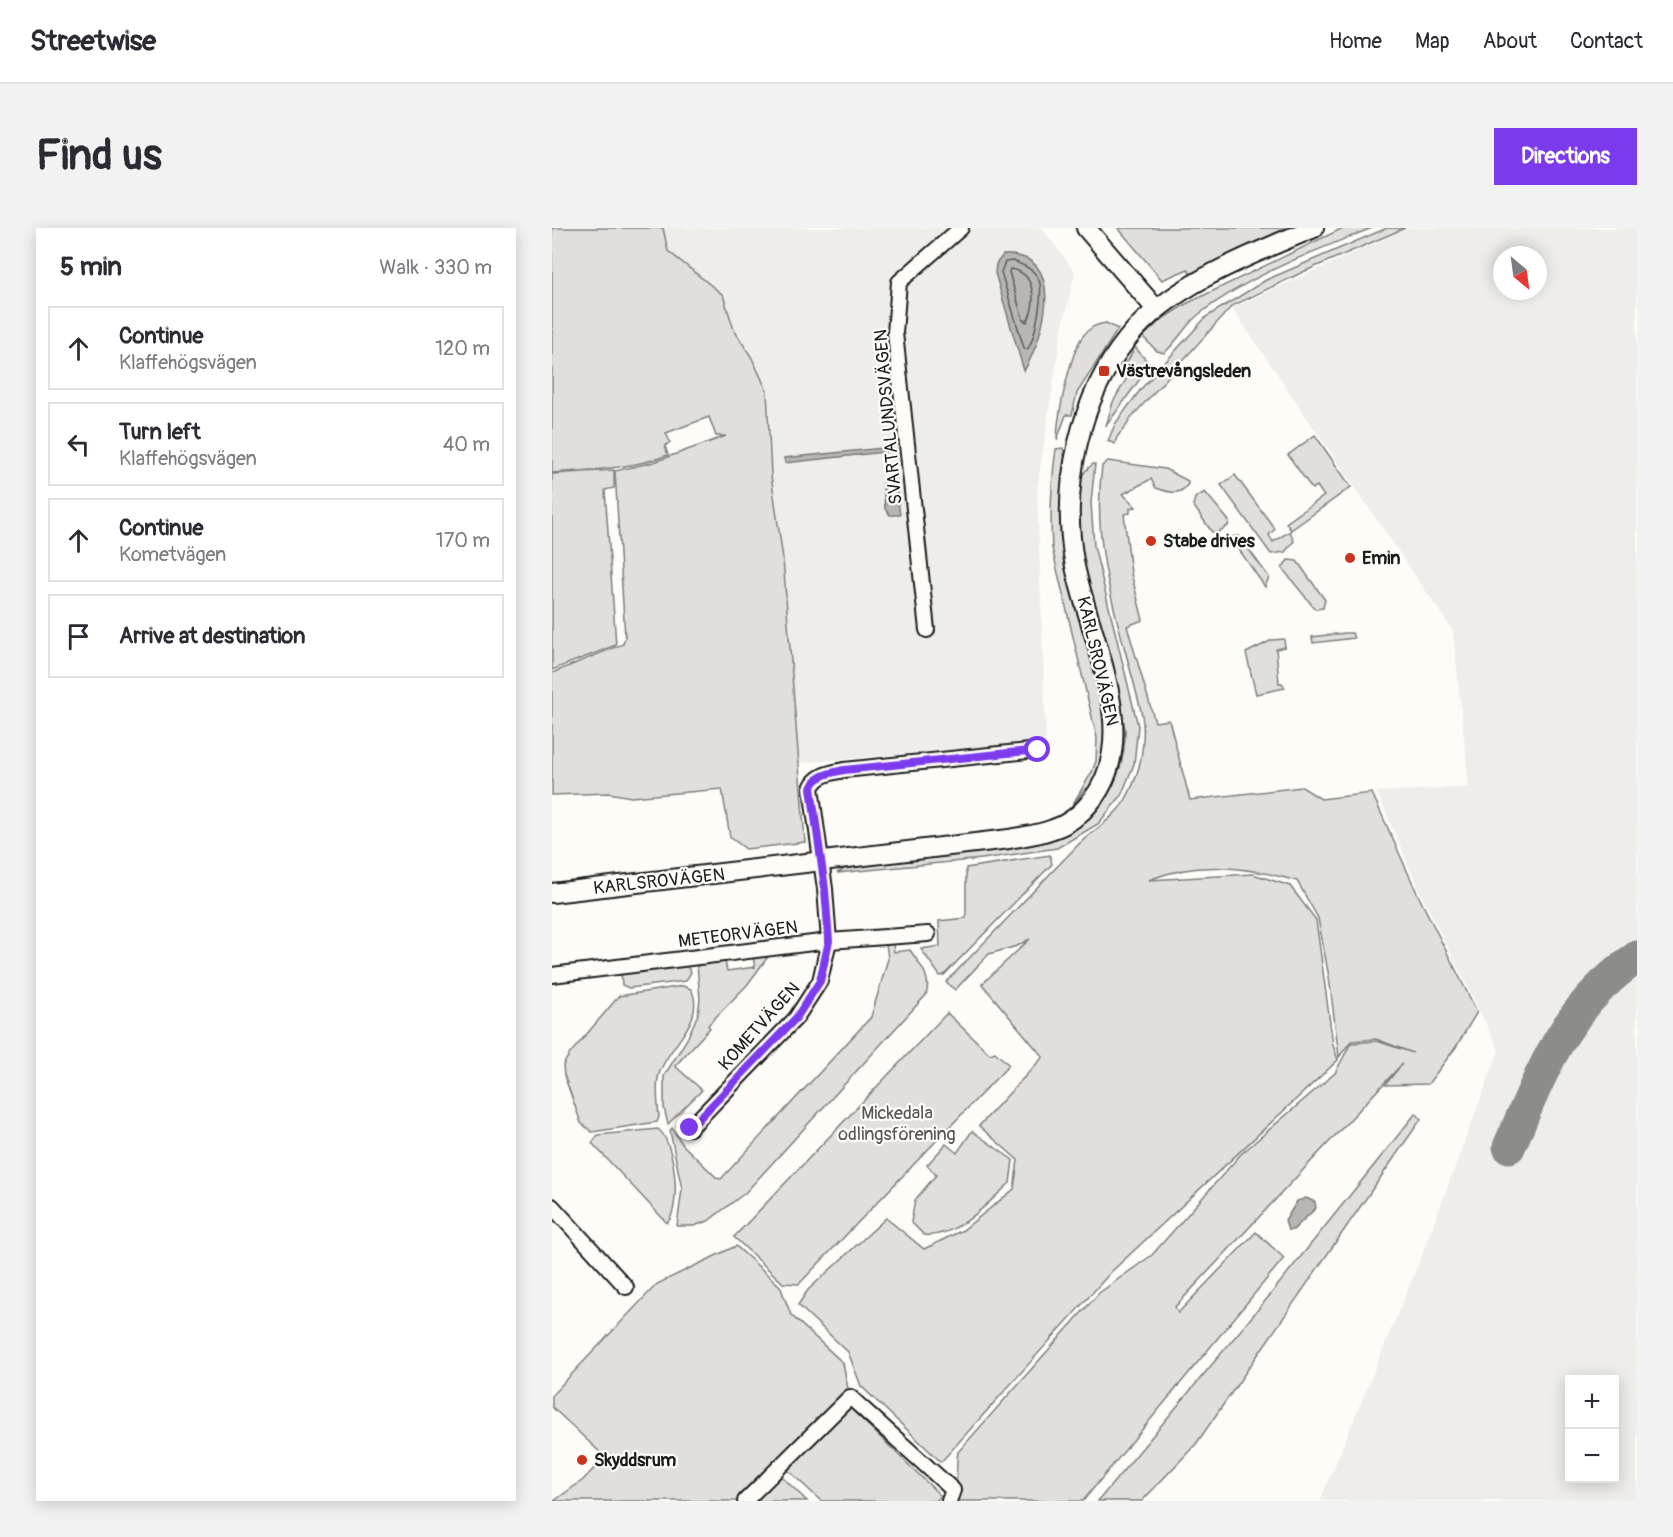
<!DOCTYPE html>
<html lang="en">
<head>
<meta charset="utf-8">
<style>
	body { margin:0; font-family:Pangolin,sans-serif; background:#f2f2f3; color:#2b2b33 }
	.controls { position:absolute; right:18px; bottom:18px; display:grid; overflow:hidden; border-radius:0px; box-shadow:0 3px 15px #0003 }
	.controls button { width:54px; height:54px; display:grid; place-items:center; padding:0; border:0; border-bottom:2px solid #e1e1e2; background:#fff; color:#2b2b33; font:30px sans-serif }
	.compass { position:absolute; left:941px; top:18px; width:54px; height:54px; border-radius:50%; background:#fff; box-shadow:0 3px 15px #0003; rotate:151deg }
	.stop { position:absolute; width:18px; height:18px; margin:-14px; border:4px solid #7c3aed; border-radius:50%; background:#fff }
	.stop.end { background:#7c3aed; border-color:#fff; box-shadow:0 2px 6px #0008 }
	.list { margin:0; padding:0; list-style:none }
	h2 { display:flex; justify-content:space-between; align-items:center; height:78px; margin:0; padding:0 24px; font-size:26px }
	h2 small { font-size:20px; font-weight:400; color:#7c7c81 }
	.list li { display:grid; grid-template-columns:39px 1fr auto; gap:18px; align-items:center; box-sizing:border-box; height:84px; margin:0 12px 12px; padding:0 12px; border:2px solid #e1e1e2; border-radius:0px }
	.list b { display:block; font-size:22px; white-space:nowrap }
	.list p { margin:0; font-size:20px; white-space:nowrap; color:#7c7c81 }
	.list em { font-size:20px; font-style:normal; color:#7c7c81 }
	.icon { flex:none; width:33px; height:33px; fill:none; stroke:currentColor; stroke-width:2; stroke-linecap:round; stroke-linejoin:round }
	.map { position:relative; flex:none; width:1085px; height:1273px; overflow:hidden; border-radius:0px }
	header { display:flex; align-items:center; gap:36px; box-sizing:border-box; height:84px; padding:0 30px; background:#fff; border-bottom:2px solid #e1e1e2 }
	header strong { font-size:28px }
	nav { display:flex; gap:33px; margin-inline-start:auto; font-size:21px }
	.intro { display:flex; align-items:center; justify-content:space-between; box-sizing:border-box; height:144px; padding:0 36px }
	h1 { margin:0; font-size:42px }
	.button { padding:15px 27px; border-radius:0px; background:#7c3aed; color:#fff; font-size:21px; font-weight:700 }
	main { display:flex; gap:36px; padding:0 36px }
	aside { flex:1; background:#fff; border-radius:0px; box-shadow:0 3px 15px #0003 }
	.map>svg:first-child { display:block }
	.built { fill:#eeede9; fill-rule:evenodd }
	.green { fill:#e0dfdb; stroke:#7e7e7c; stroke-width:1.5 }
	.water { fill:#b7b6b2; stroke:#797876; stroke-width:1.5 }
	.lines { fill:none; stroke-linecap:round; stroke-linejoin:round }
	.shore { stroke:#5a5a58; stroke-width:1.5 }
	.taxiway { stroke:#8c8c8a; stroke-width:33 }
	.street-casing { stroke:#1c1c1c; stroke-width:18 }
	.secondary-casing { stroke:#1c1c1c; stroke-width:22 }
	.street { stroke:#fdfcf7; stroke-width:14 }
	.secondary { stroke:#fdfcf7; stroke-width:18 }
	.route { stroke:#7c3aed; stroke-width:8 }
	.poi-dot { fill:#c8321e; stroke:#fdfcf7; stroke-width:2 }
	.labels { text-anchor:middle; stroke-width:4.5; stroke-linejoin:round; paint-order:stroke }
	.poi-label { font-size:18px; font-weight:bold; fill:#1c1c1c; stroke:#fdfcf7; text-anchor:start }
	.street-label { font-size:18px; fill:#1c1c1c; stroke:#fdfcf7 }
	.park-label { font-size:18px; fill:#575655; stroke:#fdfcf7 }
</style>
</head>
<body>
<header>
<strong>Streetwise</strong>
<nav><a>Home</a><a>Map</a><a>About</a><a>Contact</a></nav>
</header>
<div class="intro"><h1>Find us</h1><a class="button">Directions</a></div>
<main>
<aside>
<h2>5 min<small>Walk · 330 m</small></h2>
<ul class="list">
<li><svg class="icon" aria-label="ahead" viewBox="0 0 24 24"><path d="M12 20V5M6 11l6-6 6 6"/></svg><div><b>Continue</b><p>Klaffehögsvägen</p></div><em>120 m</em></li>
<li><svg class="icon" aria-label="left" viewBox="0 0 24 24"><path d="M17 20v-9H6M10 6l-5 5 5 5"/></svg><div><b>Turn left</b><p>Klaffehögsvägen</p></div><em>40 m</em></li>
<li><svg class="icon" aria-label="ahead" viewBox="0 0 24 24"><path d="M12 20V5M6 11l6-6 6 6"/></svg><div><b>Continue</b><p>Kometvägen</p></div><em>170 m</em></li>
<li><svg class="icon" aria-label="arrive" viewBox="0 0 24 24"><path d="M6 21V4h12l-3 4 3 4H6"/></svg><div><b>Arrive at destination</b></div></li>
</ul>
</aside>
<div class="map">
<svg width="1085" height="1273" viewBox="0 0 1085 1273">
	<rect width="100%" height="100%" fill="#fdfcf7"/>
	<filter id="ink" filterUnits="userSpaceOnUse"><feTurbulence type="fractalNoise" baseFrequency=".0167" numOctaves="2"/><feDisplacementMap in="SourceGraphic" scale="12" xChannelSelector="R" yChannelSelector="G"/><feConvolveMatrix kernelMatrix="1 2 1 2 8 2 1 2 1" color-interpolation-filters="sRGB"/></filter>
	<g filter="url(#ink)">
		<g class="built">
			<path d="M 111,0 L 490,0 L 523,44 L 509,105 L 485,261 L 494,514 L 246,535 L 231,331 L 219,247 L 218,188 L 200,130 L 182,102 L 171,67 L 116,23 Z"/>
			<path d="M 857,0 L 1085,0 L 1085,1273 L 768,1273 L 868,1032 L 947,822 L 869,666 L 825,564 L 917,559 L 901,403 L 680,80 ZM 950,27 L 986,27 L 986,63 L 950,63 ZM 1017,1152 L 1062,1152 L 1062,1250 L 1017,1250 Z"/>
		</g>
		<g class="green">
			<path d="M 0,0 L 111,0 L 116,23 L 171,67 L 182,102 L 200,130 L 215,163 L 219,247 L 231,331 L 253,614 L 194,621 L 178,609 L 170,561 L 79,569 L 57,565 L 0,567 L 0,445 L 71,416 L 73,409 L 63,243 L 102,234 L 174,208 L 164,208 L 157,189 L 114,205 L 118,214 L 113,218 L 116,227 C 79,241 39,242 0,245 Z"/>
			<path d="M 566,0 L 745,0 L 638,46 L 636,41 L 610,52 Z"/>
			<path d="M 791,0 L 820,0 C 760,24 697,47 646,87 C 633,98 625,114 612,125 L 605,123 L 591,109 L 609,92 L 632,77 Z"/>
			<path d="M 835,0 L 853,0 L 751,44 L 680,78 L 577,192 C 575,202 564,204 563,216 L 556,213 L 563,196 L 589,161 L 654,89 L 714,52 Z"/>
			<path d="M 554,95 L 566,101 L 525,165 L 520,187 L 514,187 L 505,212 C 505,190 518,125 531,108 C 537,99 545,96 554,95 Z"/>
			<path d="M 583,119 L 598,137 L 554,198 L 561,174 L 577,146 L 571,142 Z"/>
			<path d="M 763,207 L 799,259 L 739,302 L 734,295 L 772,268 L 765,258 L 760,261 L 736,227 Z"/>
			<path d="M 511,220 L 513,232 L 510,304 L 549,468 L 554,504 L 550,534 L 536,561 L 533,561 L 519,579 L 540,544 L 544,533 L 545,510 L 500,320 C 498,287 499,255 504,221 Z"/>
			<path d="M 556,233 L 613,241 L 636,253 L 636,256 C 627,269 617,264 604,260 L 599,251 L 571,266 L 584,279 L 578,280 L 578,285 L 572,286 L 579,345 L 591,392 L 575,398 L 603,494 L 617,492 L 638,572 L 750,559 L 769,571 L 820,565 L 866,667 L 925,784 L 904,819 L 876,856 L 833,857 L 850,836 L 623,1079 L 626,1085 L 704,1004 L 732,1030 L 531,1273 L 401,1273 C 407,1256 403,1241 406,1224 L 547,1065 L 600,1027 L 689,926 L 783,845 L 799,815 L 825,813 L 861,825 L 824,811 L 799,813 L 787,829 L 777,749 L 766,690 L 745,653 C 696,639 646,632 597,652 L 701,646 L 738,658 L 764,692 L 781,817 L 786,832 L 559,1044 L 389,1234 L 309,1158 L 296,1124 L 246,1077 L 256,1062 L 334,990 L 372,1021 L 411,1002 L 462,961 L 466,932 L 427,898 L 491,829 L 430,756 L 478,711 L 465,718 L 437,726 L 403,762 L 394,754 C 439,708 483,661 528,615 C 545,599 565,589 576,567 C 589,543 594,513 590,487 C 570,402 538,326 550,238 Z"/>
			<path d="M 541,236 L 543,236 L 539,275 L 542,318 L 586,498 L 582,536 L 569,568 L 546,596 L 505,620 L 430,631 L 285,645 L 294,640 C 341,634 389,630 436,622 C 458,619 482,619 504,611 C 549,595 574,546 573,501 C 559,437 511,310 529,250 C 531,244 536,240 541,236 Z"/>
			<path d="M 62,242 L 62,260 L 53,262 L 64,417 L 0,442 L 0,246 Z"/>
			<path d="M 683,247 L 723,301 L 717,307 L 721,314 L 738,303 L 742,313 L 733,324 L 719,326 L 669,257 Z"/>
			<path d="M 653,264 L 677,293 L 676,298 L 664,305 L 660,304 L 641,277 L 643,270 Z"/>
			<path d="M 684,308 L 687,308 L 717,349 L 713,359 L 679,310 Z"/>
			<path d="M 736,332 L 745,333 L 773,372 L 771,380 L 763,381 L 730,340 Z"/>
			<path d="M 793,405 L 800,405 L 802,410 L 761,415 L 760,409 Z"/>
			<path d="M 732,411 L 733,419 L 724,421 L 727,455 L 730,455 L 733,460 L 704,466 L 694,425 L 720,412 Z"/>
			<path d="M 498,627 L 500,636 L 392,747 L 388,748 L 369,721 L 388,718 L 387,693 L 414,690 L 414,640 Z"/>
			<path d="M 341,714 L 342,724 L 358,722 C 368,737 380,749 374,767 L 193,965 L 156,993 L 142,998 L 125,998 L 130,961 L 118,903 L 120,900 L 131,917 L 165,950 L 169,951 L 319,789 L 336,731 L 334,715 Z"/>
			<path d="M 218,726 L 195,757 L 156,797 L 158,800 L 123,838 L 150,862 L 116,896 L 112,880 L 112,848 L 135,811 L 146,786 L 148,771 L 145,736 L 173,733 L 175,743 L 203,739 L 201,729 Z"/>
			<path d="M 134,737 L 139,744 L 134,753 L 77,760 L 70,757 L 69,745 Z"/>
			<path d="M 131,758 L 139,761 C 155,793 115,819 107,846 C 103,859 106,876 107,889 L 105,894 L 40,904 L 29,895 L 12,847 L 11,837 L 17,827 L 67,768 Z"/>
			<path d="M 395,785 L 438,826 L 443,824 L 457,837 L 247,1056 L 231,1055 L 182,1009 Z"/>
			<path d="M 864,885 L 869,891 L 644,1216 L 590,1273 L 546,1273 L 718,1067 Z"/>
			<path d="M 106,901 C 123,913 130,980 115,995 L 40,915 L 46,907 Z"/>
			<path d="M 420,903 L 461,932 L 458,955 C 434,976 406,1010 372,1007 L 359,994 L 363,972 L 384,947 L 375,937 L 394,916 L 405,925 Z"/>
			<path d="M 184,1018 L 228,1058 L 239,1087 L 291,1135 L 297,1166 L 190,1273 L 2,1273 L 31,1252 L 53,1229 L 0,1179 L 0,1167 L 105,1056 Z"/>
			<path d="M 296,1178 L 389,1268 L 384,1273 L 269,1273 L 235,1241 Z"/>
			<path d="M 228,1247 L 255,1273 L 203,1273 Z"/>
		</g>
		<g class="water">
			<path d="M 451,27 C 517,23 492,109 472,143 L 443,45 L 444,36 Z"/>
			<path d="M 341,219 L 341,223 L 233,235 L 232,230 Z"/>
			<path d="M 343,252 L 348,287 L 338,287 L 333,281 L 331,255 Z"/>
			<path d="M 754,970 L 763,974 L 764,980 L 741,1002 L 736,1002 L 733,993 L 745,973 Z"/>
		</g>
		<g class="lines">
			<g class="shore">
				<path d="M 461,33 C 471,37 482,41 487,52 C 492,65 483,112 475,122 L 472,120 L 449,44 L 453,34 Z"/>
				<path d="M 458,41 C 484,44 485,75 475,94 L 471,92 L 457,44 Z"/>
			</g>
			<path class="taxiway" d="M 957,919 C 991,842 1012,779 1085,729"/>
			<defs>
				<g id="street">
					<path d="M 375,402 L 343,105 L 347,54 L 409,0"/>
					<path d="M 0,747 L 277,713 L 376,706"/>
					<path d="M 138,900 L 244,790 L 268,753 L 277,713 L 273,661 L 259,560 C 265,546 279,545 292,542 L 486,522"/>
					<path d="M 0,978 L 74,1059"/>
					<path d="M 193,1273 L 298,1169 L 401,1262 L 397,1273"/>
				</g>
				<g id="secondary">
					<path d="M 534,0 L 604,81"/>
					<path d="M 0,665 L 457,611 C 471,608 487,607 501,601 C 517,596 530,585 540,572 C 592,506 535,406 522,333 C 509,257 527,170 576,110 C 618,57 700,26 762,0"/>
				</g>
			</defs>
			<use href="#street" class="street-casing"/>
			<use href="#secondary" class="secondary-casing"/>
			<use href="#street" class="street"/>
			<use href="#secondary" class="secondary"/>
		</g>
	</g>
	<g class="lines" filter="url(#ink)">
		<path class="route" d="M 138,900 L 244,790 L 268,753 L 277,713 L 273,661 L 259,560 C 265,546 279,545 292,542 L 486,522"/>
	</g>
	<g class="poi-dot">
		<rect x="546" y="137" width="12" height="12" rx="3"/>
		<circle cx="599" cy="313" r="6"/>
		<circle cx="798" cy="330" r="6"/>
		<circle cx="30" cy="1232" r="6"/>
	</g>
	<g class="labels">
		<g class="poi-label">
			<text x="564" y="149">Västrevångsleden</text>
			<text x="611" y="319">Stabe drives</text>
			<text x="810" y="336">Emin</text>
			<text x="42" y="1238">Skyddsrum</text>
		</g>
		<g class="street-label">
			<text transform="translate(336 189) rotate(-95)" y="6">SVARTALUNDSVÄGEN</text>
			<text transform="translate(546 433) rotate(77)" y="6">KARLSROVÄGEN</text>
			<text transform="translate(107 653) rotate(-6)" y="6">KARLSROVÄGEN</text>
			<text transform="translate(186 706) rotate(-7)" y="6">METEORVÄGEN</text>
			<text transform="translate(207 798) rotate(-48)" y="6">KOMETVÄGEN</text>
		</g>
		<g class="park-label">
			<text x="345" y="891">Mickedala<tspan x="345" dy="21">odlingsförening</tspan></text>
		</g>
	</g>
</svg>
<div class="controls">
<button>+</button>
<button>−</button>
</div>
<svg class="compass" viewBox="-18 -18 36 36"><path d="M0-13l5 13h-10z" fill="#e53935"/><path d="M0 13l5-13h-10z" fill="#7c7c81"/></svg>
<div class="stop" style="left:486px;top:522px"></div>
<div class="stop end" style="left:138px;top:900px"></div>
</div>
</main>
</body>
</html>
